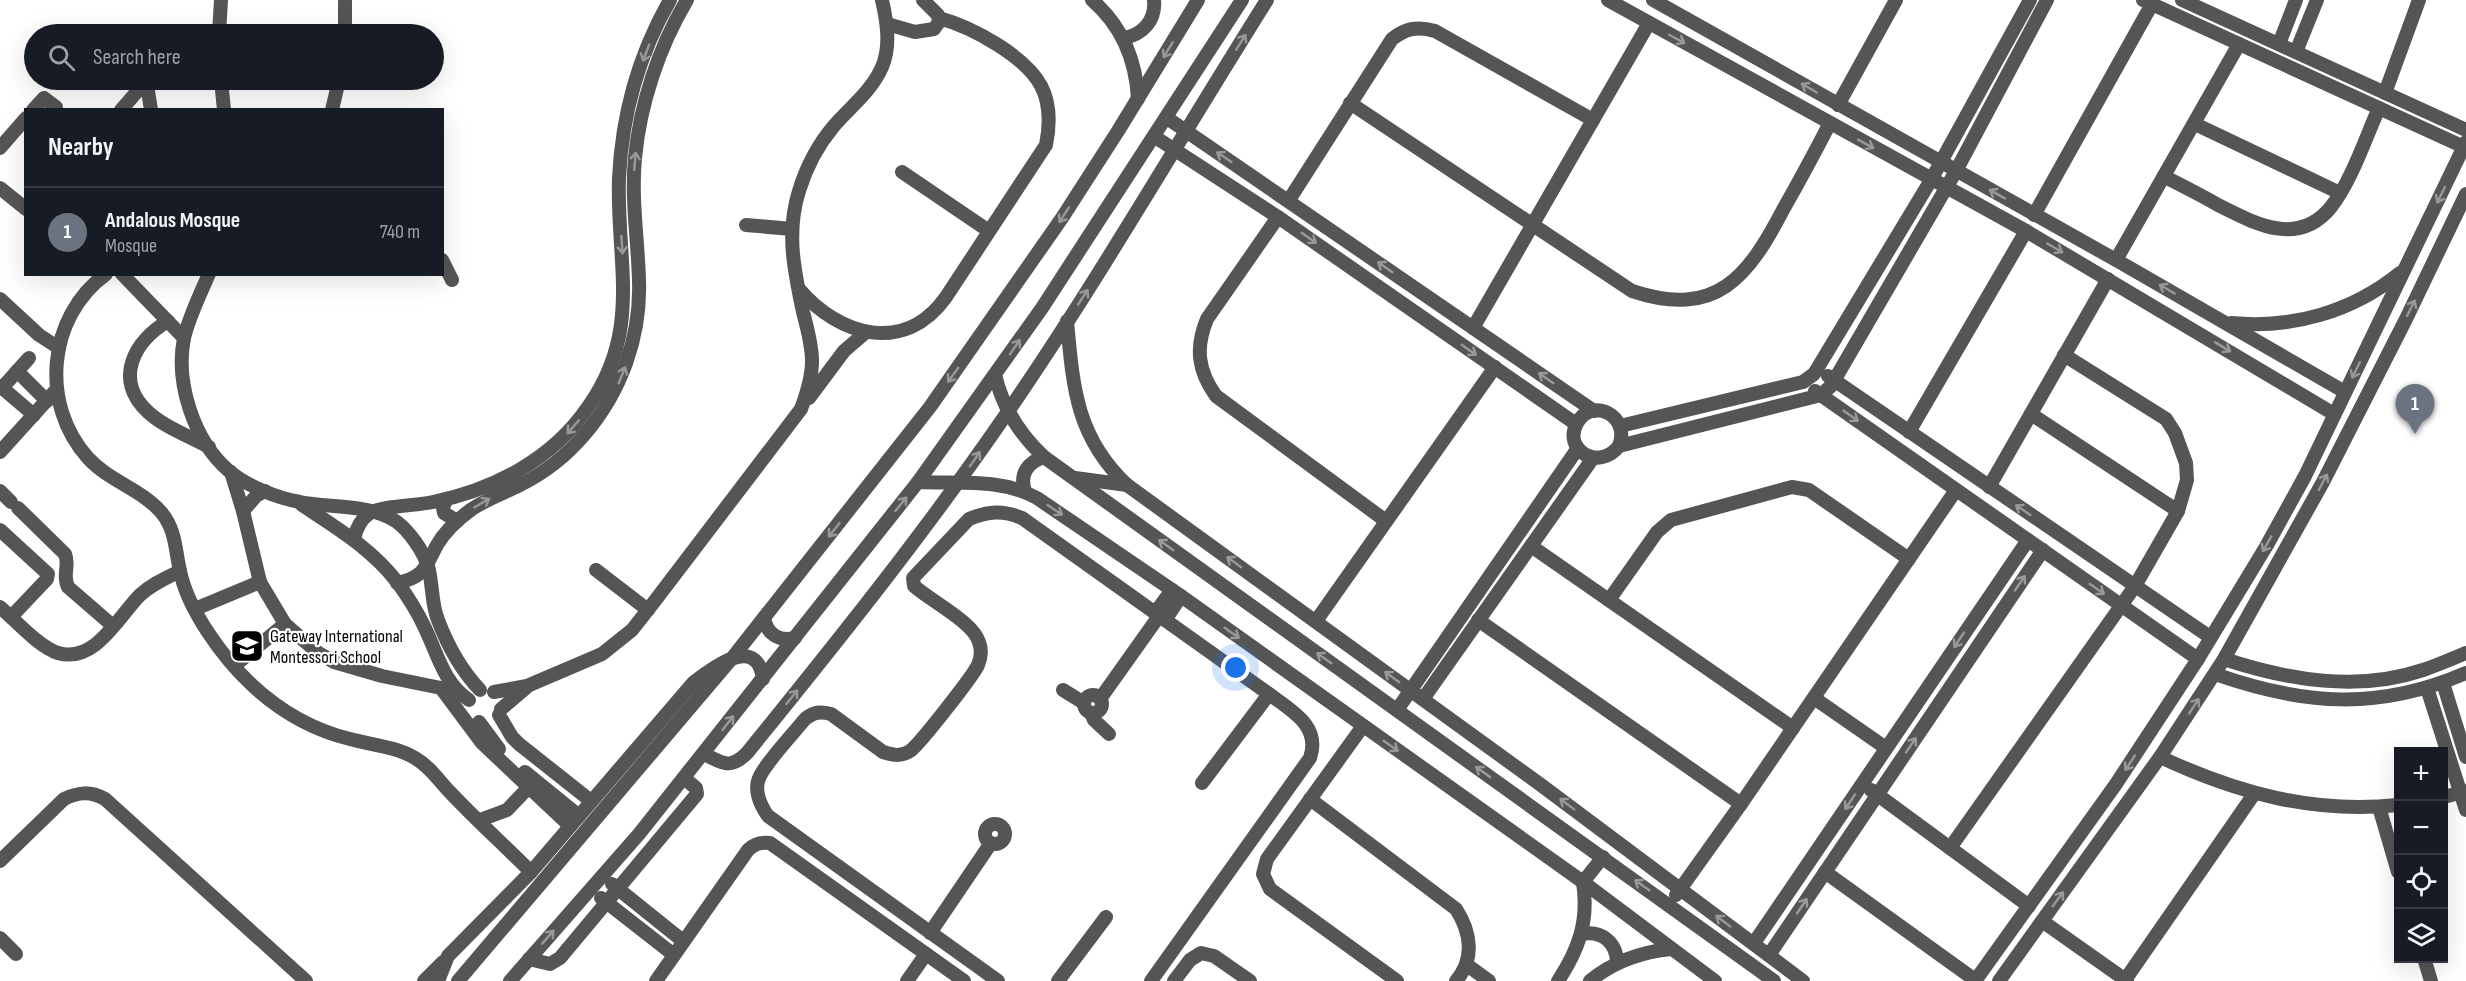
<!DOCTYPE html>
<html lang="en">
<head>
<meta charset="utf-8">
<style>
	body { margin:0; font-family:"Sofia Sans Condensed",sans-serif; background:#20242c; color:#f1f3f6 }
	.controls { position:absolute; right:18px; bottom:18px; display:grid; overflow:hidden; border-radius:0px; box-shadow:0 6px 24px #0002 }
	.controls button { width:54px; height:54px; display:grid; place-items:center; padding:0; border:0; border-bottom:2px solid #363941; background:#171b24; color:#f1f3f6; font:30px sans-serif }
	.you { position:absolute; left:1236px; top:668px; width:21px; height:21px; margin:-15px; border:4px solid #fff; border-radius:50%; background:#1a73e8; box-shadow:0 0 0 9px #1a73e833 }
	.badge { display:grid; place-items:center; width:39px; height:39px; border-radius:50%; background:#8c9099; color:#fff; font-size:20px; font-weight:700 }
	.pin { position:absolute; translate:-50% -50px; filter:drop-shadow(0 2px 3px #0008) }
	.pin::after { content:''; position:absolute; top:32px; width:21px; height:18px; background:inherit; clip-path:polygon(0 0,100% 0,50% 100%) }
	.list { margin:0; padding:0; list-style:none }
	h2 { display:flex; justify-content:space-between; align-items:center; height:78px; margin:0; padding:0 24px; font-size:26px }
	h2 small { font-size:20px; font-weight:400; color:#9ea1a6 }
	.list li { display:grid; grid-template-columns:39px 1fr auto; gap:18px; align-items:center; box-sizing:border-box; height:90px; padding:0 24px; border-top:2px solid #363941 }
	.list b { display:block; font-size:22px; white-space:nowrap }
	.list p { margin:0; font-size:20px; white-space:nowrap; color:#9ea1a6 }
	.list em { font-size:20px; font-style:normal; color:#9ea1a6 }
	.icon { flex:none; width:33px; height:33px; fill:none; stroke:currentColor; stroke-width:2; stroke-linecap:round; stroke-linejoin:round }
	.map { position:relative; flex:none; width:2466px; height:981px; overflow:hidden }
	.search { position:absolute; background:#171b24; box-shadow:0 6px 24px #0002; left:24px; top:24px; width:420px; height:66px; display:flex; align-items:center; gap:15px; box-sizing:border-box; padding:0 21px; border-radius:33px; color:#9ea1a6; font-size:22px }
	.panel { position:absolute; background:#171b24; box-shadow:0 6px 24px #0002; left:24px; top:108px; width:420px; height:168px; border-radius:0px }
	.map>svg:first-child { display:block }
	.lines { fill:none; stroke-linecap:round; stroke-linejoin:round }
	.minor { stroke:#555; stroke-width:14 }
	.oneway { stroke:#999 }
	.labels { text-anchor:middle; stroke-width:4.5; stroke-linejoin:round; paint-order:stroke }
	.poi-label { font-size:18px; fill:#000; stroke:#fff; text-anchor:start }
</style>
</head>
<body>
<div class="map">
<svg width="2466" height="981" viewBox="0 0 2466 981">
	<rect width="100%" height="100%" fill="#fff"/>
	<g class="lines">
		<g class="minor">
			<path d="M 1092,0 C 1122,26 1136,60 1138,99"/>
			<path d="M 1608,0 L 2026,231 L 2334,414"/>
			<path d="M 1653,0 L 2116,260 L 2345,392"/>
			<path d="M 2143,0 L 2464,147"/>
			<path d="M 2182,0 L 2466,130"/>
			<path d="M 887,24 L 915,32 L 934,29 L 939,22 L 938,15 L 923,0"/>
			<path d="M 219,34 L 221,0"/>
			<path d="M 345,34 L 345,0"/>
			<path d="M 1123,38 C 1143,35 1156,20 1154,0"/>
			<path d="M 2279,44 L 2296,0"/>
			<path d="M 2296,52 L 2317,0"/>
			<path d="M 221,80 L 224,110"/>
			<path d="M 2385,93 L 2419,0"/>
			<path d="M 1350,103 L 1632,291 C 1717,319 1748,277 1784,208 C 1800,180 1815,152 1830,123"/>
			<path d="M 1838,105 L 1896,0"/>
			<path d="M 33,110 L 44,98 L 56,107"/>
			<path d="M 121,110 L 141,87 L 148,91 L 151,110"/>
			<path d="M 332,110 L 339,80"/>
			<path d="M 1167,118 L 1594,411"/>
			<path d="M 2195,124 L 2340,193"/>
			<path d="M 1155,137 L 1278,217 L 1576,424"/>
			<path d="M 0,148 L 26,118"/>
			<path d="M 902,172 L 989,231"/>
			<path d="M 2165,177 C 2183,186 2201,195 2218,205 C 2254,223 2298,248 2331,207 C 2352,180 2365,139 2379,108"/>
			<path d="M 0,188 L 26,209"/>
			<path d="M 1289,200 L 1392,39 C 1406,28 1418,26 1435,31 L 1593,120"/>
			<path d="M 2034,215 L 2152,4"/>
			<path d="M 1278,217 L 1207,319 C 1195,348 1198,371 1216,396 L 1386,521"/>
			<path d="M 746,225 L 792,229"/>
			<path d="M 442,260 L 452,280"/>
			<path d="M 2116,260 L 2239,44"/>
			<path d="M 106,274 C 47,317 40,405 88,458 C 109,481 141,489 161,512 C 176,530 175,549 180,571 C 188,610 223,658 252,685 C 280,711 313,730 350,739 C 371,745 395,746 415,758 C 429,766 437,778 447,789 C 474,818 503,844 531,872"/>
			<path d="M 122,274 L 184,338"/>
			<path d="M 209,274 C 200,294 189,317 184,338 C 175,383 194,441 229,471 C 247,486 277,498 300,502 C 329,508 373,504 397,522 C 410,532 423,551 428,566 C 433,584 431,603 438,620 C 447,644 462,671 480,690"/>
			<path d="M 799,289 C 839,336 905,355 946,297 L 1046,145 C 1056,95 1039,71 998,45 C 979,33 961,24 939,18"/>
			<path d="M 0,299 L 39,335 L 59,348"/>
			<path d="M 168,321 C 134,341 113,380 148,412 C 164,427 189,436 209,447"/>
			<path d="M 1067,321 C 1073,387 1076,437 1127,485 L 1541,785 L 1803,981"/>
			<path d="M 2231,323 C 2292,329 2352,312 2400,273"/>
			<path d="M 1473,328 L 1649,23"/>
			<path d="M 17,371 L 47,401"/>
			<path d="M 995,375 C 1003,408 1019,434 1044,457 L 1774,981"/>
			<path d="M 1828,376 L 2210,637"/>
			<path d="M 0,386 L 34,415"/>
			<path d="M 2,388 L 29,358"/>
			<path d="M 1815,391 L 2198,659"/>
			<path d="M 809,398 L 844,351 L 865,333"/>
			<path d="M 2031,414 L 2178,511"/>
			<path d="M 1620,426 L 1803,382 L 1814,374 L 1931,180 L 2030,0"/>
			<path d="M 1909,432 L 2026,231"/>
			<path d="M 1619,446 C 1631,416 1592,396 1577,423 C 1562,450 1599,472 1619,446 L 1821,395 L 1831,386 L 1956,171 L 2047,0"/>
			<path d="M 0,452 L 57,389"/>
			<path d="M 231,472 L 243,511 L 260,582 L 285,624 L 317,652 L 334,662 L 382,676 L 441,688 L 482,743 L 570,826"/>
			<path d="M 1075,478 L 1127,485"/>
			<path d="M 918,482 C 959,484 1001,478 1037,498 L 1181,596 L 1583,882 L 1715,981"/>
			<path d="M 1989,487 L 2108,279"/>
			<path d="M 0,491 L 11,502"/>
			<path d="M 1025,491 C 1019,474 1028,462 1044,457"/>
			<path d="M 446,500 L 443,508 L 444,513 L 457,521"/>
			<path d="M 302,505 C 337,528 372,549 398,583 C 408,597 417,611 424,626 C 437,652 443,683 469,700"/>
			<path d="M 18,508 L 65,554 C 70,565 62,575 68,587 L 113,626"/>
			<path d="M 243,511 L 256,496 L 265,491"/>
			<path d="M 0,530 L 48,574 L 47,579 L 11,617"/>
			<path d="M 354,539 C 356,529 361,519 370,513 C 386,505 415,506 433,502 C 493,490 553,459 588,407 C 643,330 616,262 619,178 C 622,116 639,54 670,0"/>
			<path d="M 1531,546 L 1793,728"/>
			<path d="M 596,570 L 648,610"/>
			<path d="M 397,583 C 425,577 425,567 437,545 C 445,531 458,519 472,509 C 487,499 504,493 520,485 C 544,473 567,455 584,435 C 621,392 641,337 639,281 C 638,239 631,200 635,158 C 640,104 659,47 687,0"/>
			<path d="M 1609,600 L 1657,532 L 1671,520 L 1792,487 L 1809,490 L 1909,559"/>
			<path d="M 0,607 C 15,620 39,647 58,653 C 95,664 119,616 140,595 C 152,584 166,578 180,571"/>
			<path d="M 195,609 L 260,582"/>
			<path d="M 1155,613 L 1172,590"/>
			<path d="M 764,618 C 767,634 779,642 795,638"/>
			<path d="M 1165,620 L 1181,596"/>
			<path d="M 1478,620 L 1741,804"/>
			<path d="M 1316,621 L 1495,367"/>
			<path d="M 2224,659 C 2288,680 2358,692 2423,670 C 2438,665 2452,659 2466,653"/>
			<path d="M 234,666 L 285,624"/>
			<path d="M 2215,674 C 2303,705 2379,711 2466,673"/>
			<path d="M 2443,683 L 2466,757"/>
			<path d="M 2427,688 L 2466,810"/>
			<path d="M 1063,690 L 1084,703"/>
			<path d="M 494,692 L 527,686 L 602,654 L 632,630 L 654,602 L 801,409 C 807,393 812,378 812,361 C 812,345 807,327 803,312 C 794,270 786,232 799,191 C 806,168 818,145 833,127 C 850,107 871,92 882,67 C 891,46 887,22 882,0"/>
			<circle cx="1093" cy="704" r="9"/>
			<path d="M 1814,698 L 1886,748"/>
			<path d="M 1100,699 L 1159,616"/>
			<path d="M 1423,699 L 1593,458"/>
			<path d="M 501,709 L 527,687"/>
			<path d="M 1397,710 L 1578,448"/>
			<path d="M 1091,713 L 1094,720 L 1109,734"/>
			<path d="M 499,715 L 512,737 L 519,744 L 591,801"/>
			<path d="M 479,722 L 499,749"/>
			<path d="M 1363,726 L 1267,859 L 1263,874 L 1270,889 L 1397,981"/>
			<path d="M 704,754 C 723,763 730,770 747,753 C 837,642 926,531 1007,413 C 1099,279 1180,138 1267,0"/>
			<path d="M 2160,757 C 2237,793 2313,814 2398,805"/>
			<path d="M 525,772 L 579,816"/>
			<path d="M 1202,783 L 1269,694"/>
			<path d="M 1871,790 L 2029,906"/>
			<path d="M 2444,797 L 2466,791"/>
			<path d="M 1310,799 L 1456,909 C 1471,932 1475,959 1456,981"/>
			<path d="M 2379,807 L 2398,872"/>
			<path d="M 480,820 L 507,810 L 529,787"/>
			<circle cx="995" cy="834" r="10"/>
			<path d="M 1950,848 L 2135,586 L 2178,511 L 2187,480 L 2186,463 L 2175,433 L 2166,419 L 2064,355"/>
			<path d="M 0,861 L 64,799 C 79,792 90,791 105,799 L 306,981"/>
			<path d="M 1825,872 L 1975,980"/>
			<path d="M 612,884 L 683,941"/>
			<path d="M 1676,895 L 1741,804 L 1956,490"/>
			<path d="M 601,898 L 674,955"/>
			<path d="M 2042,921 L 2127,981"/>
			<path d="M 930,933 L 991,843"/>
			<path d="M 1582,934 C 1602,930 1617,943 1617,963"/>
			<path d="M 0,938 L 16,954"/>
			<path d="M 1754,943 L 2028,540"/>
			<path d="M 1769,955 L 2043,550"/>
			<path d="M 2424,958 L 2431,981"/>
			<path d="M 529,959 L 550,964 L 560,958 L 697,794 L 696,788 L 684,778"/>
			<path d="M 1467,965 L 1489,981"/>
			<path d="M 2125,980 L 2254,794"/>
			<path d="M 424,981 L 443,962"/>
			<path d="M 438,981 L 448,956 L 531,872 L 693,683 C 711,669 757,633 763,679"/>
			<path d="M 458,981 L 733,657 L 930,407 L 1062,218 L 1118,131 L 1198,0"/>
			<path d="M 510,981 L 639,834 L 918,482 L 1042,308 L 1242,0"/>
			<path d="M 656,981 L 748,850 C 754,844 760,842 770,843 L 964,981"/>
			<path d="M 907,981 L 926,954"/>
			<path d="M 998,981 L 768,816 C 760,805 753,789 760,776 C 768,760 793,734 805,719 C 814,712 820,711 831,714 L 883,752 C 892,755 901,757 910,751 C 919,745 973,676 978,665 C 981,658 982,650 979,642 C 973,622 931,601 914,586 L 913,578 L 969,519 C 988,511 1003,510 1022,518 L 1269,694 C 1292,711 1321,726 1310,758 L 1151,981"/>
			<path d="M 1058,981 L 1106,917"/>
			<path d="M 1174,981 L 1190,960 L 1201,953 L 1214,956 L 1250,981"/>
			<path d="M 1558,981 C 1579,949 1589,921 1583,882 L 1603,857"/>
			<path d="M 1590,981 C 1613,962 1641,952 1671,949"/>
			<path d="M 1975,981 L 2116,784 L 2198,659 L 2267,545 L 2305,476 L 2466,142"/>
			<path d="M 1999,981 L 2160,757 L 2224,659 L 2323,482 L 2406,319 L 2466,194"/>
		</g>
	</g>
	<defs><path id="oneway-shaft" d="M-6 0H5M1.5-3L5.5 0L1.5 3" fill="none" stroke-width="1.6" stroke-linecap="round" stroke-linejoin="round" transform="scale(1.5)"/></defs>
	<g class="oneway">
		<use href="#oneway-shaft" transform="translate(1677 39) rotate(28)"/>
		<use href="#oneway-shaft" transform="translate(1241 42) rotate(-58)"/>
		<use href="#oneway-shaft" transform="translate(1168 50) rotate(121)"/>
		<use href="#oneway-shaft" transform="translate(646 53) rotate(111)"/>
		<use href="#oneway-shaft" transform="translate(1809 88) rotate(-150)"/>
		<use href="#oneway-shaft" transform="translate(1866 144) rotate(29)"/>
		<use href="#oneway-shaft" transform="translate(1224 157) rotate(-146)"/>
		<use href="#oneway-shaft" transform="translate(635 161) rotate(-85)"/>
		<use href="#oneway-shaft" transform="translate(1997 194) rotate(-151)"/>
		<use href="#oneway-shaft" transform="translate(2441 195) rotate(116)"/>
		<use href="#oneway-shaft" transform="translate(1064 215) rotate(123)"/>
		<use href="#oneway-shaft" transform="translate(1309 238) rotate(35)"/>
		<use href="#oneway-shaft" transform="translate(622 245) rotate(86)"/>
		<use href="#oneway-shaft" transform="translate(2055 248) rotate(30)"/>
		<use href="#oneway-shaft" transform="translate(1385 267) rotate(-145)"/>
		<use href="#oneway-shaft" transform="translate(2167 289) rotate(-150)"/>
		<use href="#oneway-shaft" transform="translate(1083 297) rotate(-57)"/>
		<use href="#oneway-shaft" transform="translate(2411 308) rotate(-64)"/>
		<use href="#oneway-shaft" transform="translate(1015 347) rotate(-55)"/>
		<use href="#oneway-shaft" transform="translate(2223 347) rotate(31)"/>
		<use href="#oneway-shaft" transform="translate(1469 350) rotate(35)"/>
		<use href="#oneway-shaft" transform="translate(2356 370) rotate(116)"/>
		<use href="#oneway-shaft" transform="translate(622 375) rotate(-68)"/>
		<use href="#oneway-shaft" transform="translate(953 375) rotate(126)"/>
		<use href="#oneway-shaft" transform="translate(1546 378) rotate(-145)"/>
		<use href="#oneway-shaft" transform="translate(1851 416) rotate(35)"/>
		<use href="#oneway-shaft" transform="translate(573 427) rotate(131)"/>
		<use href="#oneway-shaft" transform="translate(975 459) rotate(-55)"/>
		<use href="#oneway-shaft" transform="translate(2323 482) rotate(-62)"/>
		<use href="#oneway-shaft" transform="translate(482 503) rotate(-30)"/>
		<use href="#oneway-shaft" transform="translate(901 504) rotate(-51)"/>
		<use href="#oneway-shaft" transform="translate(1055 510) rotate(34)"/>
		<use href="#oneway-shaft" transform="translate(2023 510) rotate(-146)"/>
		<use href="#oneway-shaft" transform="translate(834 530) rotate(128)"/>
		<use href="#oneway-shaft" transform="translate(2267 544) rotate(120)"/>
		<use href="#oneway-shaft" transform="translate(1166 545) rotate(-144)"/>
		<use href="#oneway-shaft" transform="translate(1234 562) rotate(-144)"/>
		<use href="#oneway-shaft" transform="translate(2020 583) rotate(-56)"/>
		<use href="#oneway-shaft" transform="translate(2097 589) rotate(35)"/>
		<use href="#oneway-shaft" transform="translate(1232 633) rotate(35)"/>
		<use href="#oneway-shaft" transform="translate(1959 640) rotate(124)"/>
		<use href="#oneway-shaft" transform="translate(1324 658) rotate(-145)"/>
		<use href="#oneway-shaft" transform="translate(1392 677) rotate(-144)"/>
		<use href="#oneway-shaft" transform="translate(792 697) rotate(-51)"/>
		<use href="#oneway-shaft" transform="translate(2194 706) rotate(-57)"/>
		<use href="#oneway-shaft" transform="translate(728 723) rotate(-52)"/>
		<use href="#oneway-shaft" transform="translate(1911 745) rotate(-56)"/>
		<use href="#oneway-shaft" transform="translate(1391 746) rotate(35)"/>
		<use href="#oneway-shaft" transform="translate(2130 763) rotate(123)"/>
		<use href="#oneway-shaft" transform="translate(1483 772) rotate(-144)"/>
		<use href="#oneway-shaft" transform="translate(1850 802) rotate(124)"/>
		<use href="#oneway-shaft" transform="translate(1567 804) rotate(-143)"/>
		<use href="#oneway-shaft" transform="translate(1642 885) rotate(-145)"/>
		<use href="#oneway-shaft" transform="translate(2058 899) rotate(-54)"/>
		<use href="#oneway-shaft" transform="translate(1802 906) rotate(-56)"/>
		<use href="#oneway-shaft" transform="translate(1723 921) rotate(-143)"/>
		<use href="#oneway-shaft" transform="translate(548 937) rotate(-49)"/>
	</g>
	<defs>
		<symbol id="school-square" viewBox="-11 -11 22 22"><rect x="-9" y="-9" width="18" height="18" rx="4" fill="#000" stroke="#fff"/><path d="M0-5L7-2L0 1L-7-2ZM-4 1L0 2.5L4 1V4Q0 6-4 4Z" fill="#fff"/></symbol>
	</defs>
	<g fill-rule="evenodd">
		<use href="#school-square" x="228" y="627" width="38" height="38"/>
	</g>
	<g class="labels">
		<g class="poi-label">
			<text x="270" y="642">Gateway International<tspan x="270" dy="21">Montessori School</tspan></text>
		</g>
	</g>
</svg>
<div class="controls">
<button>+</button>
<button>−</button>
<button><svg class="icon" aria-label="locate" viewBox="0 0 24 24"><circle cx="12" cy="12" r="6"/><path d="M12 2v4M12 18v4M2 12h4M18 12h4"/></svg></button>
<button><svg class="icon" aria-label="layers" viewBox="0 0 24 24"><path d="M12 4l9 5-9 5-9-5zM3 14l9 5 9-5"/></svg></button>
</div>
<div class="you"></div>
<div class="pin badge" style="left:2415px;top:434px;background:#6b7280">1</div>
<div class="search"><svg class="icon" aria-label="search" viewBox="0 0 24 24"><circle cx="10" cy="10" r="6"/><path d="M15 15l6 6"/></svg>Search here</div>
<section class="panel">
<h2>Nearby<small></small></h2>
<ul class="list">
<li><span class="badge" style="background:#6b7280">1</span><div><b>Andalous Mosque</b><p>Mosque</p></div><em>740 m</em></li>
</ul>
</section>
</div>
</body>
</html>
